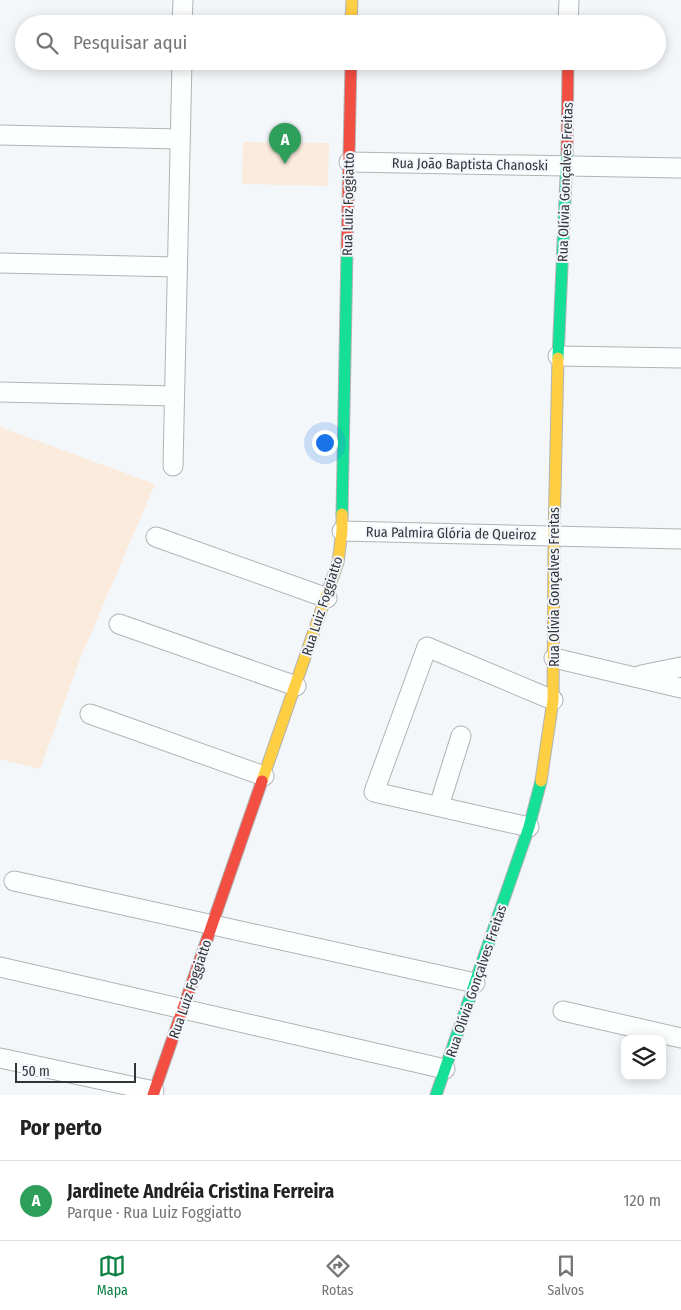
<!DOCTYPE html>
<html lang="pt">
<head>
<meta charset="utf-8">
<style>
	body { margin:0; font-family:"Fira Sans Condensed",sans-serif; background:#f2f2f2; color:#222 }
	.controls { position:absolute; right:15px; bottom:15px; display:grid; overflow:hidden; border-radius:10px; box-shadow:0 2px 12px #0003 }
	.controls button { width:45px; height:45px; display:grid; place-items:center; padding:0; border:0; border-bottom:1px solid #e0e0e0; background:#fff; color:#222; font:25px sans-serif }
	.scale { position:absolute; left:15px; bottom:12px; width:121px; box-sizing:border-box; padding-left:5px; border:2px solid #333436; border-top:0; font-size:14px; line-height:18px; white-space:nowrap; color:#333436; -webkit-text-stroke:4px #f2f6fc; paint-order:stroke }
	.you { position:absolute; left:324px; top:442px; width:18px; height:18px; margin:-12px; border:4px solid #fff; border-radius:50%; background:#1a73e8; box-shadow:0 0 0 8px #1a73e833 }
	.badge { display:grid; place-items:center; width:32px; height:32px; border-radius:50%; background:#0b8043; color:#fff; font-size:16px; font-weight:700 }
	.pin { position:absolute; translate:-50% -41px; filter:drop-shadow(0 1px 2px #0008) }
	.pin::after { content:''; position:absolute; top:26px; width:18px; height:15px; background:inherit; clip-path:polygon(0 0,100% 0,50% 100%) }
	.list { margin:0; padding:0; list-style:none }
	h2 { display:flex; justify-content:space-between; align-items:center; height:65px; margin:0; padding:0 20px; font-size:21px }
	h2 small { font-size:16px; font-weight:400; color:#767676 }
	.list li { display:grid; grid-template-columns:32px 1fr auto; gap:15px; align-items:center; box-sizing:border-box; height:80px; padding:0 20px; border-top:1px solid #e0e0e0 }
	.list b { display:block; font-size:19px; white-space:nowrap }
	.list p { margin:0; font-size:16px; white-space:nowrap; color:#767676 }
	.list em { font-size:16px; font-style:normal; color:#767676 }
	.icon { flex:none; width:28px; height:28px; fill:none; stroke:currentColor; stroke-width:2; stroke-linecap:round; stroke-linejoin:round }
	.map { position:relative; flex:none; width:681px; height:1095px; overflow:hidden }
	.search { position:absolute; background:#fff; box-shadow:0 2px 12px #0003; left:15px; right:15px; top:15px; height:55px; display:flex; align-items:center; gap:12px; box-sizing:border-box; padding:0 18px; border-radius:28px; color:#767676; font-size:19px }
	.sheet { height:145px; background:#fff }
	nav { display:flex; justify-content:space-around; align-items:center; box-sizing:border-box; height:70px; border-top:1px solid #e0e0e0; background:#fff; font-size:14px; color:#767676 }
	nav a { display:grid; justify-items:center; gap:2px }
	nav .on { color:#0b8043 }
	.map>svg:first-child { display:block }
	.green { fill:#faebdd }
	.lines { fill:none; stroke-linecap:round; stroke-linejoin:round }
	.street-casing { stroke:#b1b3b5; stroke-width:21 }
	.fast-casing { stroke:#b1b3b5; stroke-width:13 }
	.slow-casing { stroke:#b1b3b5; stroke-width:13 }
	.jam-casing { stroke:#b1b3b5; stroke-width:13 }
	.street { stroke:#fdfefe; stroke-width:19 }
	.fast { stroke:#16e098; stroke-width:11 }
	.slow { stroke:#ffcf43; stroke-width:11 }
	.jam { stroke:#f24e42; stroke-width:11 }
	.labels { text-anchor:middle; stroke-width:4; stroke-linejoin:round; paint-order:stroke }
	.street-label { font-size:14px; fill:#333436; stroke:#f2f6fc }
</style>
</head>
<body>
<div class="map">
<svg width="681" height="1095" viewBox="0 0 681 1095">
	<rect width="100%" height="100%" fill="#f4f7fa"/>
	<g class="green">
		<path d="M 243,142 L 329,143 L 328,186 L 242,184 Z"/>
		<path d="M 0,427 L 155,484 L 80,659 L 40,769 L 0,759 Z"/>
	</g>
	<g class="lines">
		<defs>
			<g id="street">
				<path d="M 182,24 L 183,0"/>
				<path d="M 568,24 L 569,0"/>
				<path d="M 0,135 L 180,139"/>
				<path d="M 349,162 L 681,168"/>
				<path d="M 0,263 L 177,267"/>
				<path d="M 558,356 L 681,358"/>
				<path d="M 0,392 L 174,396"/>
				<path d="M 173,466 L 182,61"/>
				<path d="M 342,531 L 681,539"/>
				<path d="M 156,537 L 327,598"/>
				<path d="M 119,624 L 296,686"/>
				<path d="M 554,658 L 681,688"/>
				<path d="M 641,675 L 681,667"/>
				<path d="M 90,714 L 264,776"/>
				<path d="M 439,806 L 461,736"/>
				<path d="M 529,827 L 374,792 L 427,647 L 553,700"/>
				<path d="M 14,881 L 475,983"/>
				<path d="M 0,967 L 445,1069"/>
				<path d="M 563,1011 L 681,1038"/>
				<path d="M 0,1058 L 154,1091"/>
			</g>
			<g id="fast">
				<path d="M 558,358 L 567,153"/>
				<path d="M 342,514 L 347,251"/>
				<path d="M 436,1095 L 529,827 L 541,781"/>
			</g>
			<g id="slow">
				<path d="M 351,24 L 352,0"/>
				<path d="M 262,781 L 338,562 L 342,531 L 342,514"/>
				<path d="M 541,781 L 553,700 L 554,536 L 558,358"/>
			</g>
			<g id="jam">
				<path d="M 567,153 L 568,61"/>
				<path d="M 347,251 L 351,61"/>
				<path d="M 153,1095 L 262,781"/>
			</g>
		</defs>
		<use href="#street" class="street-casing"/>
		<use href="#fast" class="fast-casing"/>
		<use href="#slow" class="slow-casing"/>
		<use href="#jam" class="jam-casing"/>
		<use href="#street" class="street"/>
		<use href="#fast" class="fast"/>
		<use href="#slow" class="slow"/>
		<use href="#jam" class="jam"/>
	</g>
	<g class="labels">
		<g class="street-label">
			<text transform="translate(470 164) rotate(1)" y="5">Rua João Baptista Chanoski</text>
			<text transform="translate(565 182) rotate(-88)" y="5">Rua Olívia Gonçalves Freitas</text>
			<text transform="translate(348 204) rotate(-89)" y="5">Rua Luiz Foggiatto</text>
			<text transform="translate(451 533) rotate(1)" y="5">Rua Palmira Glória de Queiroz</text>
			<text transform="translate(554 587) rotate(-90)" y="5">Rua Olívia Gonçalves Freitas</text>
			<text transform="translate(322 606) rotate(-72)" y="5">Rua Luiz Foggiatto</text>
			<text transform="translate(476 981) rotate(-71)" y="5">Rua Olívia Gonçalves Freitas</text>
			<text transform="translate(190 989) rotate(-71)" y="5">Rua Luiz Foggiatto</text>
		</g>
	</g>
</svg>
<div class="controls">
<button><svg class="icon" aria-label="layers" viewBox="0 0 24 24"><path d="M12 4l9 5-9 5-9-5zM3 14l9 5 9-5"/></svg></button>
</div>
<div class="scale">50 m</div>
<div class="you"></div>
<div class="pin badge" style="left:285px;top:164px;background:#2e9e5b">A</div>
<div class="search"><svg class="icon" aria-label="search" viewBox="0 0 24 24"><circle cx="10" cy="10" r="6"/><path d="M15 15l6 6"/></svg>Pesquisar aqui</div>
</div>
<section class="sheet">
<h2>Por perto<small></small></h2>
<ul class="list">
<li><span class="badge" style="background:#2e9e5b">A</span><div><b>Jardinete Andréia Cristina Ferreira</b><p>Parque · Rua Luiz Foggiatto</p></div><em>120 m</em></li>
</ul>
</section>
<nav>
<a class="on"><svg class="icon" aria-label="map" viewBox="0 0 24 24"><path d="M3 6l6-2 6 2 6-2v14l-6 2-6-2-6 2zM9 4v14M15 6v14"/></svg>Mapa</a>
<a><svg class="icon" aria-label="directions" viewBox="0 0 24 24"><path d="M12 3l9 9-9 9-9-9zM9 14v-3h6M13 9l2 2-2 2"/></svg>Rotas</a>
<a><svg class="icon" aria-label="saved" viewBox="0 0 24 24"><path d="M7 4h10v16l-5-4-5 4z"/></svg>Salvos</a>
</nav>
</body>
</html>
